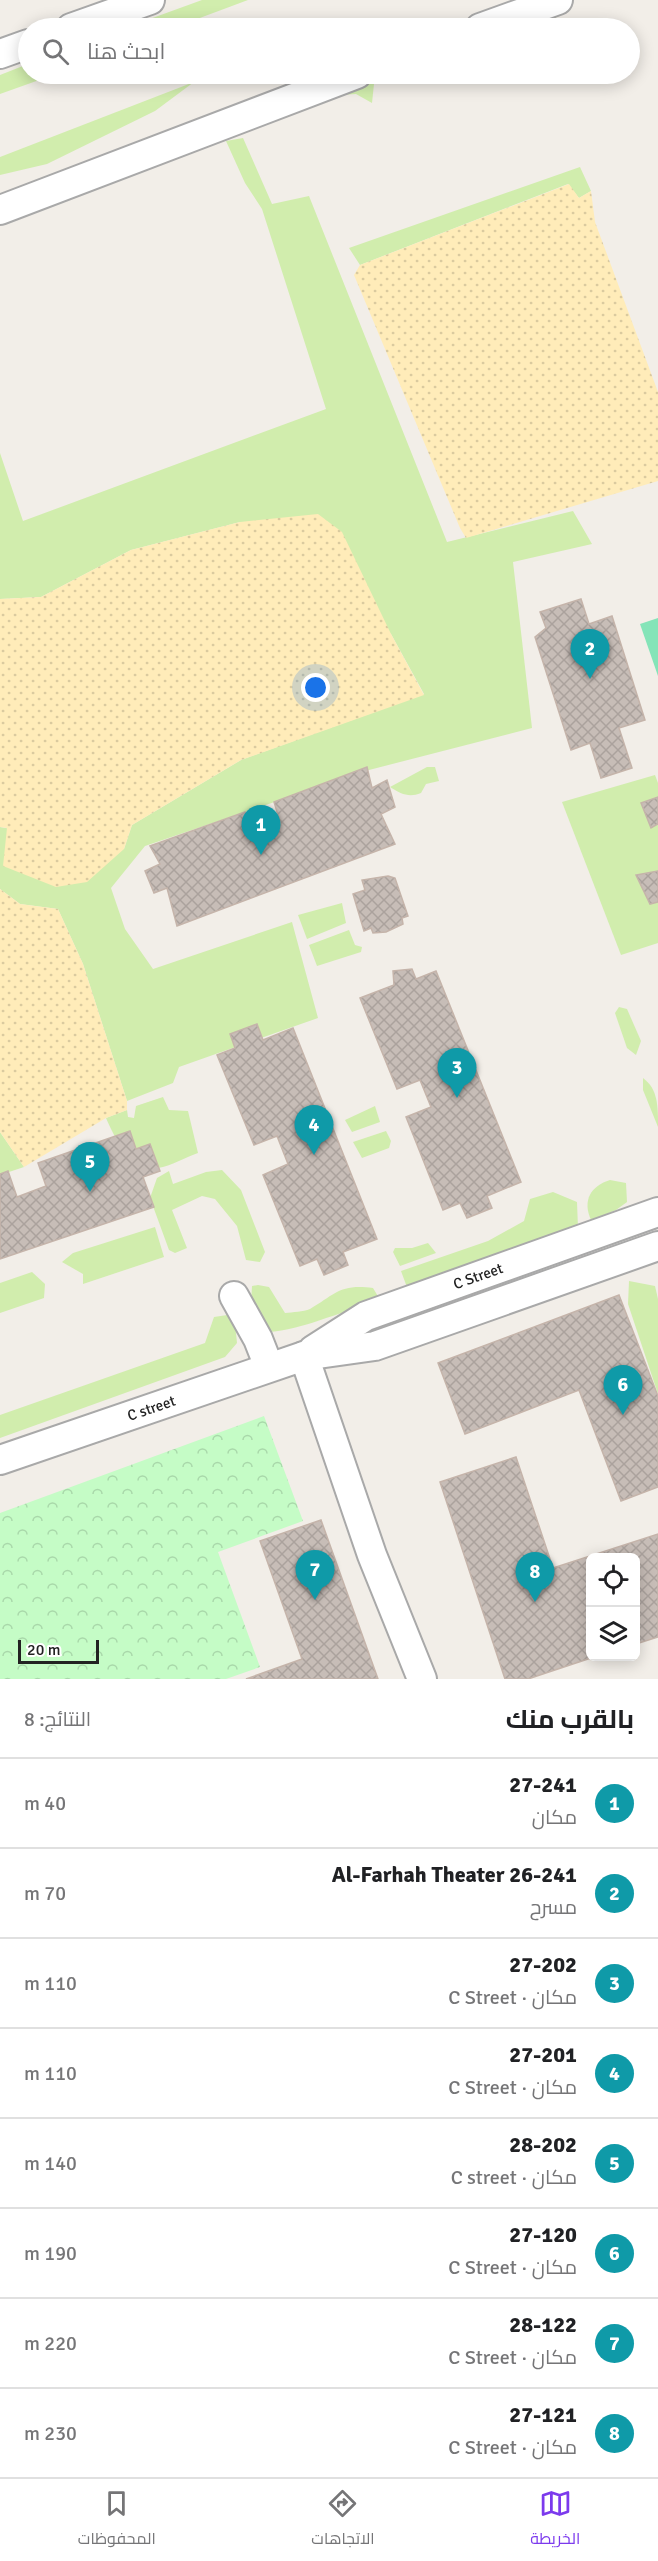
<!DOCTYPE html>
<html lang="ar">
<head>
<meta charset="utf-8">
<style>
	body { margin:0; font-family:Signika,Cairo,sans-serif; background:#f6f6f6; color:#202124; direction:rtl }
	.controls { position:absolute; right:18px; bottom:18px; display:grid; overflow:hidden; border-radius:9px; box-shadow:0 3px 15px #0003 }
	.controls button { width:54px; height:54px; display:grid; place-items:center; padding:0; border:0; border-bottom:2px solid #e0e0e0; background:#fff; color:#202124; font:30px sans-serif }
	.scale { position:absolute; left:18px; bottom:15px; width:81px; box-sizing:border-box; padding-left:6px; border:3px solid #222; border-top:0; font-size:16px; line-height:21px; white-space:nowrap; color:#222; -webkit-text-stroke:4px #fff; paint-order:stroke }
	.you { position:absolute; left:316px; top:688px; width:21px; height:21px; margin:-15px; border:4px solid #fff; border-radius:50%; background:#1a73e8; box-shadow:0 0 0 9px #1a73e833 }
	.badge { display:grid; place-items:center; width:39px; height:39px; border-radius:50%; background:#7c3aed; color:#fff; font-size:20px; font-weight:700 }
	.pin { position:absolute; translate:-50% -50px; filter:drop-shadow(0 2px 3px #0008) }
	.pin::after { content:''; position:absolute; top:32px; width:21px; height:18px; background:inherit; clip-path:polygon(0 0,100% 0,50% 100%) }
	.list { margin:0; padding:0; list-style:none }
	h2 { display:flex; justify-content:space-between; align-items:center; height:78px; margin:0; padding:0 24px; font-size:26px }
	h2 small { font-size:20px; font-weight:400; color:#757577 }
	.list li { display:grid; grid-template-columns:39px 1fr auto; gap:18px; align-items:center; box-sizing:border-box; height:90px; padding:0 24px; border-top:2px solid #e0e0e0 }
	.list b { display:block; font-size:22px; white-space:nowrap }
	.list p { margin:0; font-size:20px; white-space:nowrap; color:#757577 }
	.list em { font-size:20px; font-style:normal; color:#757577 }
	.icon { flex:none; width:33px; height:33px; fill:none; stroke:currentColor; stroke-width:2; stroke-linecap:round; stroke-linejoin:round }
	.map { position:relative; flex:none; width:658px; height:1679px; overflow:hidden; direction:ltr }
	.search { position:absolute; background:#fff; box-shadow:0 3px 15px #0003; left:18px; right:18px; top:18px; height:66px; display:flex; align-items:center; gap:15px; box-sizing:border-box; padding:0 21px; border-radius:33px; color:#757577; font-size:22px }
	.sheet { height:798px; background:#fff }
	nav { display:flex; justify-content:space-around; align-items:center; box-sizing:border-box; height:84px; border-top:2px solid #e0e0e0; background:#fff; font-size:16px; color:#757577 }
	nav a { display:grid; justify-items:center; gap:3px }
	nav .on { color:#7c3aed }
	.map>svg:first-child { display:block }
	.grass { fill:#d1edad }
	.sand { fill:url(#sand-dots) }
	.park { fill:url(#park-crowns) }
	.pitch { fill:#84e4b8 }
	.building { fill:url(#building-cross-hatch); stroke:#c5b4aa; stroke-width:1.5 }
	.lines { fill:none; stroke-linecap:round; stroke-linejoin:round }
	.minor-casing { stroke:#a9a9a9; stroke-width:32 }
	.minor { stroke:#fff; stroke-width:28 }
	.labels { text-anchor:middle; stroke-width:5; stroke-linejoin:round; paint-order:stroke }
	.street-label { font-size:15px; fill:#222; stroke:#fff }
</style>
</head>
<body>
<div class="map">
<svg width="658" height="1679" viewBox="0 0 658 1679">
	<defs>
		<pattern id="sand-dots" width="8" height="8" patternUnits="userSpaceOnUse" patternTransform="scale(1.5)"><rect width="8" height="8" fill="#ffecb9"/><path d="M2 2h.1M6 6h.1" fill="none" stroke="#daca9f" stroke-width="1.8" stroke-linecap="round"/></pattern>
		<pattern id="park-crowns" width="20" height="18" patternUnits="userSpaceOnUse" patternTransform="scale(1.5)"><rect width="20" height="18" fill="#c5fcc6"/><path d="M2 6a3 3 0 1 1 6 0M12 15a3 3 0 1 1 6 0" fill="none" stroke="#a9d8aa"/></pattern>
		<pattern id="building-cross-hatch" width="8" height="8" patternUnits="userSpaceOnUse" patternTransform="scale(1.5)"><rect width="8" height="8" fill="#c7bdb7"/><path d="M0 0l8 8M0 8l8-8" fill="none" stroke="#aba29d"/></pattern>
	</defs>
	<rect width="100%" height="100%" fill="#f2eee8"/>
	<g class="grass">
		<path d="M 202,0 L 248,0 L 173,28 L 125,28 Z"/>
		<path d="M 558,14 L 553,23 L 531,28 L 495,28 Z"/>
		<path d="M 28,64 L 28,74 L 56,74 L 0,94 L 0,75 Z"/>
		<path d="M 375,74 L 395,74 L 374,84 L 372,103 L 356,94 L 341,95 L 359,80 Z"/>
		<path d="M 194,82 L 155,111 L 47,164 L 0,175 L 0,157 Z"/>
		<path d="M 243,138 L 272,204 L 309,196 L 447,542 L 573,511 L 592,544 L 513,562 L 532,728 L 369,770 L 145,846 L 111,888 L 125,929 L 153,969 L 292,922 L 318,1018 L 179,1067 L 173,1083 L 127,1101 L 83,964 L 58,909 L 20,904 L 0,889 L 0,827 L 124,849 L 132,825 L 241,760 L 424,694 L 391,634 L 240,522 L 131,550 L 41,597 L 0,599 L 0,453 L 23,521 L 326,409 L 262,209 L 245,183 L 226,141 Z"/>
		<path d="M 580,167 L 591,191 L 579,198 L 568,184 L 360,265 L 349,248 Z"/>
		<path d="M 427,767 L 435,767 L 439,781 L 426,784 L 421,793 C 409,798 401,794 390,787 Z"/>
		<path d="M 655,775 L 658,783 L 658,943 L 621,955 L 562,802 Z"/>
		<path d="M 342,903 L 346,923 L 307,939 L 298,915 Z"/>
		<path d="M 349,930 L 355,945 L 362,947 L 361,952 L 317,966 L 309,945 Z"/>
		<path d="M 619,1007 L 627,1009 L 641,1041 L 636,1055 L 627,1048 L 615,1013 Z"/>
		<path d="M 643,1078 C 658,1089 658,1106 658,1127 L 643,1090 Z"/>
		<path d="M 163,1097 L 169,1110 L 188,1111 L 198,1153 C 186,1157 171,1166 158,1168 C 132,1172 114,1137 106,1118 L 127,1110 L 128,1117 L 134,1118 L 136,1106 Z"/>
		<path d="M 375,1106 L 380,1122 L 352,1132 L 345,1120 Z"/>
		<path d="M 386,1131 L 391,1141 L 389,1148 L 362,1158 L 353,1142 Z"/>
		<path d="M 0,1132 L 24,1167 L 0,1175 Z"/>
		<path d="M 222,1170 L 241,1190 L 265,1252 L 260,1262 L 246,1260 L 237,1226 L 215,1199 L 202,1196 L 172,1210 L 187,1248 L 175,1253 L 169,1250 L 150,1198 L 157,1178 L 169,1171 L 173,1184 L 206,1172 Z"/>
		<path d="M 610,1180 L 626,1183 L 627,1202 L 616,1210 L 591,1220 C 582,1200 591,1186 610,1180 Z"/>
		<path d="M 553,1192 L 577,1202 L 578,1228 L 566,1229 L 543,1241 L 408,1290 L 401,1271 L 488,1241 L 524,1221 L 530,1199 Z"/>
		<path d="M 155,1227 L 164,1257 L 83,1284 L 83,1274 L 62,1262 L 73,1253 Z"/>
		<path d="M 428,1243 L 436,1253 L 400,1266 L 393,1252 L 395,1248 L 412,1248 Z"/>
		<path d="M 32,1272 L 45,1284 L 44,1298 L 0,1313 L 0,1283 Z"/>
		<path d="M 629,1281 L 655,1286 L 658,1299 L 658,1394 L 628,1304 Z"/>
		<path d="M 258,1285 L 269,1287 L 285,1313 C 293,1312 303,1312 310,1309 C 336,1294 339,1284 373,1288 L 379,1298 L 373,1305 C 337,1311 304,1330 268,1332 L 251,1304 L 252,1286 Z"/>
		<path d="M 234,1314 L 237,1343 L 225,1357 L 0,1438 L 0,1415 L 205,1343 L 214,1317 Z"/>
	</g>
	<g class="sand">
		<path d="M 569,184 L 579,198 L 591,191 L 595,222 L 658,392 L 658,481 L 466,538 L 460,528 L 354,275 L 360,265 Z"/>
		<path d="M 318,514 L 342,532 L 391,634 L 424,695 L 241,760 L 132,825 L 124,849 L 87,882 L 56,887 L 3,866 L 7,828 L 0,827 L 0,599 L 41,597 L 131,550 L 240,522 Z"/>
		<path d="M 0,889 L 20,904 L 58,909 L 83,964 L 127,1101 L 127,1110 L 106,1118 L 24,1167 L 0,1132 Z"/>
	</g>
	<path class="park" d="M 264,1416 L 303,1521 L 218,1552 L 260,1667 L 226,1679 L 0,1679 L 0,1513 Z"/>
	<path class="pitch" d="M 658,618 L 658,676 L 640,624 Z"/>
	<g class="building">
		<path d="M 581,599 L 589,624 L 612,616 L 645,720 L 619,728 L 632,768 L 601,778 L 590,743 L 571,750 L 535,637 L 546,628 L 540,612 Z"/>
		<path d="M 367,767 L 372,788 L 387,780 L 395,807 L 381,814 L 395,844 L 177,926 L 167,888 L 154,893 L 145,871 L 160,864 L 150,846 L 245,812 L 256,834 L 281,825 L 274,802 Z"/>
		<path d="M 658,797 L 658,824 L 651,828 L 641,803 Z"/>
		<path d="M 658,871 L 658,902 L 650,904 L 636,875 Z"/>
		<path d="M 388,876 L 395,878 L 408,916 L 402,918 L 403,924 L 386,932 L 373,933 L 371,928 L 364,931 L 353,894 L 365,890 L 362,880 Z"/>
		<path d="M 412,969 L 416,979 L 436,971 L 521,1182 L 487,1196 L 492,1208 L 467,1218 L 460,1203 L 443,1210 L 406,1117 L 431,1107 L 420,1080 L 397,1089 L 360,998 L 394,985 L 393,971 Z"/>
		<path d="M 257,1024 L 263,1040 L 293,1028 L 377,1239 L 343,1252 L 348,1265 L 324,1275 L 317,1259 L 300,1266 L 263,1175 L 288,1164 L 277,1136 L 254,1145 L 217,1055 L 235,1048 L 230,1034 Z"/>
		<path d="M 130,1131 L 136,1149 L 150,1144 L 160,1171 L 143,1177 L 154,1207 L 0,1259 L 0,1174 L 8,1171 L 17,1197 L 46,1186 L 38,1163 Z"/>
		<path d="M 619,1295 L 658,1396 L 658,1487 L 621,1501 L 579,1390 L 465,1434 L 438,1363 Z"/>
		<path d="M 516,1457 L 553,1568 L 658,1534 L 658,1637 L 636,1644 L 636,1558 L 590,1558 L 590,1656 L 597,1656 L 528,1679 L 505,1679 L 440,1482 Z"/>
		<path d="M 321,1520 L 378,1679 L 246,1679 L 302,1659 L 260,1541 Z"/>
	</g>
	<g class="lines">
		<defs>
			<g id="minor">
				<path d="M 71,28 L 150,0"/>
				<path d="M 480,28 L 558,0"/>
				<path d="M 0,54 L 28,44"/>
				<path d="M 0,210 L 357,74"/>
				<path d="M 234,1296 L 258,1339 L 269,1367"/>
				<path id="s1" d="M 313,1350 L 366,1316 L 658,1212"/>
				<path d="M 304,1356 L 372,1555 L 422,1679"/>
				<path id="s2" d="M 0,1460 L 304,1356 L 375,1346 L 658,1246"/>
			</g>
		</defs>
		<use href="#minor" class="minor-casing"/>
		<use href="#minor" class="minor"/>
	</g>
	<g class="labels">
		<g class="street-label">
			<text dy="5" stroke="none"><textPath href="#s1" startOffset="182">C Street</textPath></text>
			<text dy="5" stroke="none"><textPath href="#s2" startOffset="160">C street</textPath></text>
		</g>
	</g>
</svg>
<div class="controls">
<button><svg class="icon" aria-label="locate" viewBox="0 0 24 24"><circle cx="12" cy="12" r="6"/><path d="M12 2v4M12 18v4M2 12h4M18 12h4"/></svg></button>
<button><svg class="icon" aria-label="layers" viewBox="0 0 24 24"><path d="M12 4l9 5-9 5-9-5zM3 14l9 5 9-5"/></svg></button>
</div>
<div class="scale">20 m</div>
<div class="you"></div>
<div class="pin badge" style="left:261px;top:855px;background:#0f9aa8">1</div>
<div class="pin badge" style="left:590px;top:679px;background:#0f9aa8">2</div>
<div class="pin badge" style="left:457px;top:1098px;background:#0f9aa8">3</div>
<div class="pin badge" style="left:314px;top:1155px;background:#0f9aa8">4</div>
<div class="pin badge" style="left:90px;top:1192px;background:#0f9aa8">5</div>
<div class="pin badge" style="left:623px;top:1415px;background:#0f9aa8">6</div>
<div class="pin badge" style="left:315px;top:1600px;background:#0f9aa8">7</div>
<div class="pin badge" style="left:535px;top:1602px;background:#0f9aa8">8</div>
<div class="search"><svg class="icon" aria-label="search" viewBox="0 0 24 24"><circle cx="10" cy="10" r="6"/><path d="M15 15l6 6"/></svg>ابحث هنا</div>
</div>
<section class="sheet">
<h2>بالقرب منك<small>النتائج: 8</small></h2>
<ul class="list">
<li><span class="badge" style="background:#0f9aa8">1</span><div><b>27-241</b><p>مكان</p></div><em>40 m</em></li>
<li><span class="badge" style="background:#0f9aa8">2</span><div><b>26-241 Al-Farhah Theater</b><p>مسرح</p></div><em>70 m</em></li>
<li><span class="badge" style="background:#0f9aa8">3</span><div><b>27-202</b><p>مكان · C Street</p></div><em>110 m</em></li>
<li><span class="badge" style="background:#0f9aa8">4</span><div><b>27-201</b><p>مكان · C Street</p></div><em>110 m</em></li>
<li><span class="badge" style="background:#0f9aa8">5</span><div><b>28-202</b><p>مكان · C street</p></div><em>140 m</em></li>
<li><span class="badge" style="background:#0f9aa8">6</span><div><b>27-120</b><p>مكان · C Street</p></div><em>190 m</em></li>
<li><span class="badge" style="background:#0f9aa8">7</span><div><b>28-122</b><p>مكان · C Street</p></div><em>220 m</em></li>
<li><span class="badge" style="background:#0f9aa8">8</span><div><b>27-121</b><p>مكان · C Street</p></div><em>230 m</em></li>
</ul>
</section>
<nav>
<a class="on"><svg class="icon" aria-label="map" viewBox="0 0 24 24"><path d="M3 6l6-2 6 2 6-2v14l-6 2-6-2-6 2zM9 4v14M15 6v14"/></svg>الخريطة</a>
<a><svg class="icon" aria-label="directions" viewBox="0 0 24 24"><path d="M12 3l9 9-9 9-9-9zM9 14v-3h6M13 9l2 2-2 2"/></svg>الاتجاهات</a>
<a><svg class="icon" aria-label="saved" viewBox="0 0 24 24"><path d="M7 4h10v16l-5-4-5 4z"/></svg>المحفوظات</a>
</nav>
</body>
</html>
